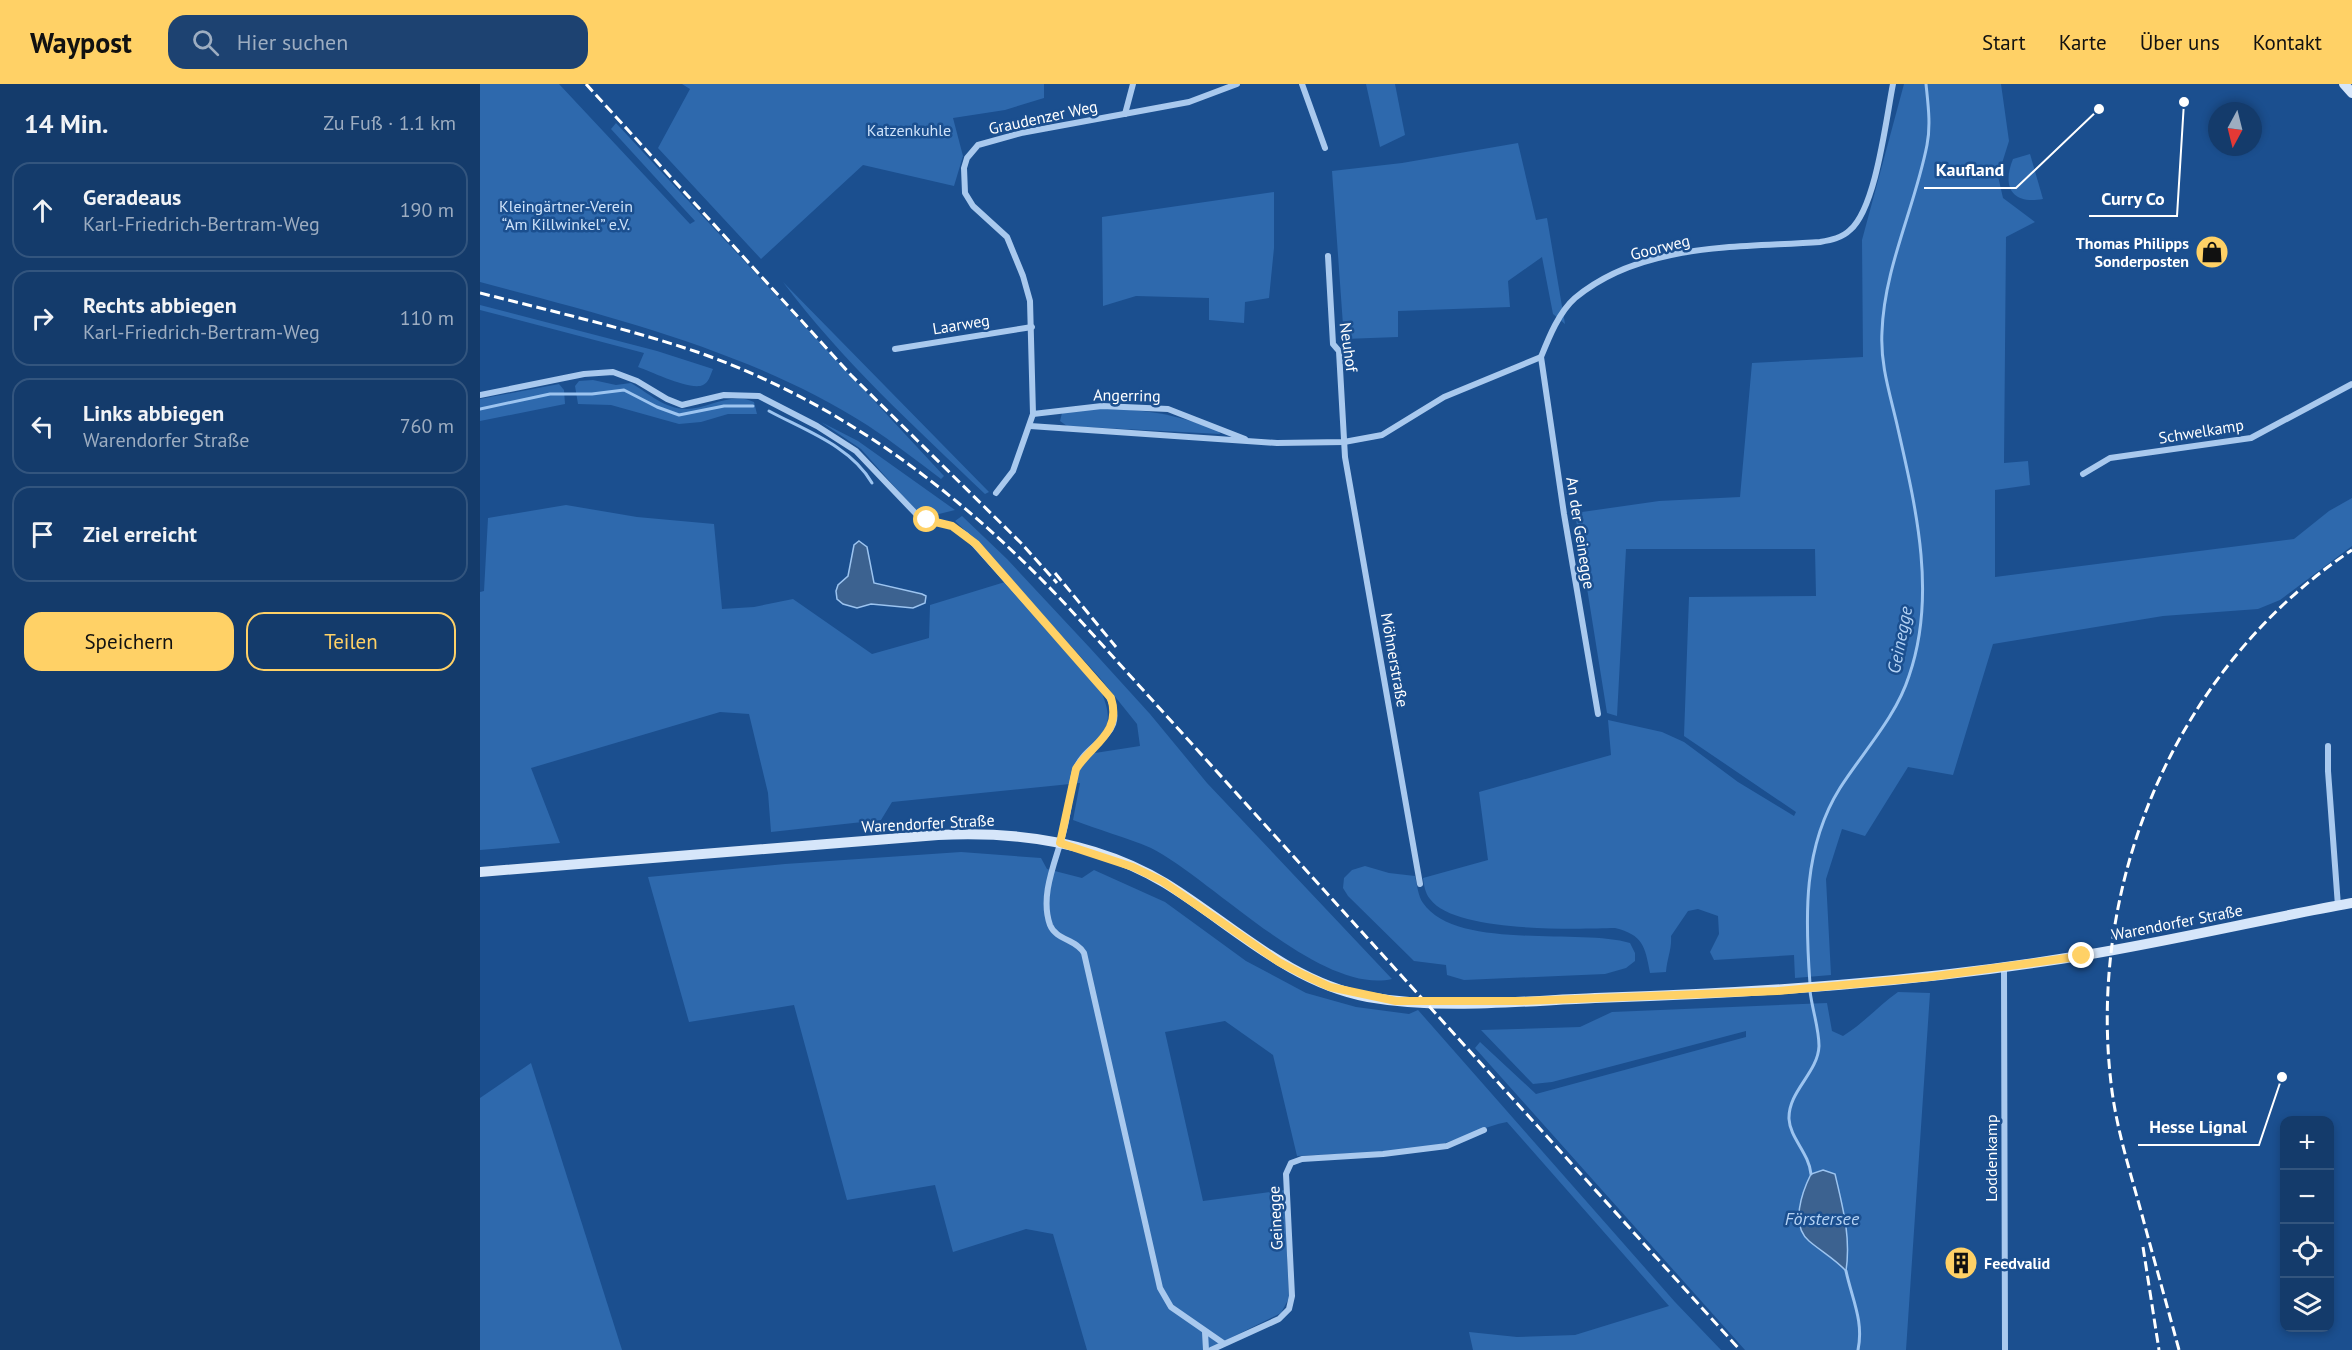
<!DOCTYPE html>
<html lang="de">
<head>
<meta charset="utf-8">
<style>
	body { margin:0; font-family:"PT Sans",sans-serif; background:#1d4271; color:#f1f3f6 }
	.controls { position:absolute; right:18px; bottom:18px; display:grid; overflow:hidden; border-radius:12px; box-shadow:0 3px 9px #0003 }
	.controls button { width:54px; height:54px; display:grid; place-items:center; padding:0; border:0; border-bottom:2px solid #33557e; background:#143b6b; color:#f1f3f6; font:30px sans-serif }
	.compass { position:absolute; left:1728px; top:18px; width:54px; height:54px; border-radius:50%; background:#143b6b; box-shadow:0 3px 9px #0003; rotate:187deg }
	.stop { position:absolute; width:18px; height:18px; margin:-14px; border:4px solid #ffd166; border-radius:50%; background:#fff }
	.stop.end { background:#ffd166; border-color:#fff; box-shadow:0 2px 6px #0008 }
	.list { margin:0; padding:0; list-style:none }
	h2 { display:flex; justify-content:space-between; align-items:center; height:78px; margin:0; padding:0 24px; font-size:26px }
	h2 small { font-size:20px; font-weight:400; color:#9dadc1 }
	.list li { display:grid; grid-template-columns:39px 1fr auto; gap:18px; align-items:center; box-sizing:border-box; height:96px; margin:0 12px 12px; padding:0 12px; border:2px solid #33557e; border-radius:18px }
	.list b { display:block; font-size:22px; white-space:nowrap }
	.list p { margin:0; font-size:20px; white-space:nowrap; color:#9dadc1 }
	.list em { font-size:20px; font-style:normal; color:#9dadc1 }
	.actions { display:flex; gap:12px; padding:18px 24px }
	.actions a { flex:1; padding:14px 0; border:2px solid #ffd166; border-radius:18px; text-align:center; font-size:21px; color:#ffd166 }
	.actions .main { background:#ffd166; color:#111 }
	.icon { flex:none; width:33px; height:33px; fill:none; stroke:currentColor; stroke-width:2; stroke-linecap:round; stroke-linejoin:round }
	.map { position:relative; flex:none; width:1872px; height:1266px; overflow:hidden }
	header { display:flex; align-items:center; gap:36px; box-sizing:border-box; height:84px; padding:0 30px; background:#ffd166; color:#111 }
	header strong { font-size:28px }
	nav { display:flex; gap:33px; margin-inline-start:auto; font-size:21px }
	.search { width:420px; height:54px; background:#1d4271; display:flex; align-items:center; gap:15px; box-sizing:border-box; padding:0 21px; border-radius:18px; color:#9dadc1; font-size:22px }
	main { display:flex }
	aside { flex:1; background:#143b6b }
	.map>svg:first-child { display:block }
	.green { fill:#2e69ad }
	.water { fill:#3c6290; stroke:#9cc4f0; stroke-width:1.5 }
	.lines { fill:none; stroke-linecap:round; stroke-linejoin:round }
	.stream { stroke:#9cc4f0; stroke-width:3 }
	.street { stroke:#a9c9ee; stroke-width:6 }
	.secondary { stroke:#d6e6fa; stroke-width:10 }
	.rail { stroke:#fff; stroke-width:3; stroke-dasharray:10 4.5; stroke-linecap:butt }
	.route { stroke:#ffd166; stroke-width:8 }
	.labels { text-anchor:middle; stroke-width:5; stroke-linejoin:round; paint-order:stroke }
	.street-label { font-size:16px; fill:#fff; stroke:#1b4f8f }
	.park-label { font-size:16px; fill:#cfe3fa; stroke:#1b4f8f }
	.poi-label { font-size:16px; font-weight:bold; fill:#fff; stroke:#1b4f8f; text-anchor:end }
	.water-label { font-size:18px; font-style:italic; fill:#b5d3f5; stroke:#1b4f8f }
	.leader { fill:none; stroke:#fff; stroke-width:2 }
	.callout-dot { fill:#fff; stroke:#1b4f8f; stroke-width:2 }
	.callout-label { font-size:18px; text-anchor:middle; font-weight:bold; fill:#fff; stroke:#1b4f8f; stroke-width:5; stroke-linejoin:round; paint-order:stroke }
</style>
</head>
<body>
<header>
<strong>Waypost</strong>
<div class="search"><svg class="icon" aria-label="search" viewBox="0 0 24 24"><circle cx="10" cy="10" r="6"/><path d="M15 15l6 6"/></svg>Hier suchen</div>
<nav><a>Start</a><a>Karte</a><a>Über uns</a><a>Kontakt</a></nav>
</header>
<main>
<aside>
<h2>14 Min.<small>Zu Fuß · 1.1 km</small></h2>
<ul class="list">
<li><svg class="icon" aria-label="ahead" viewBox="0 0 24 24"><path d="M12 20V5M6 11l6-6 6 6"/></svg><div><b>Geradeaus</b><p>Karl-Friedrich-Bertram-Weg</p></div><em>190 m</em></li>
<li><svg class="icon" aria-label="right" viewBox="0 0 24 24"><path d="M7 20v-9h11M14 6l5 5-5 5"/></svg><div><b>Rechts abbiegen</b><p>Karl-Friedrich-Bertram-Weg</p></div><em>110 m</em></li>
<li><svg class="icon" aria-label="left" viewBox="0 0 24 24"><path d="M17 20v-9H6M10 6l-5 5 5 5"/></svg><div><b>Links abbiegen</b><p>Warendorfer Straße</p></div><em>760 m</em></li>
<li><svg class="icon" aria-label="arrive" viewBox="0 0 24 24"><path d="M6 21V4h12l-3 4 3 4H6"/></svg><div><b>Ziel erreicht</b></div></li>
</ul>
<div class="actions"><a class="main">Speichern</a><a>Teilen</a></div>
</aside>
<div class="map">
<svg width="1872" height="1266" viewBox="0 0 1872 1266">
	<rect width="100%" height="100%" fill="#1b4f8f"/>
	<g class="green">
		<path d="M 0,0 L 79,0 L 210,140 L 215,137 L 131,45 L 136,39 L 464,392 L 461,395 C 437,377 413,358 387,341 C 271,267 131,233 0,198 Z"/>
		<path d="M 202,0 L 564,0 L 564,14 L 525,26 L 473,34 L 483,72 L 474,102 L 383,81 L 281,175 L 178,64 L 210,5 Z"/>
		<path d="M 886,0 L 915,0 L 925,51 L 900,63 Z"/>
		<path d="M 1424,0 L 1521,0 L 1529,57 L 1518,92 L 1523,114 L 1555,138 L 1526,153 L 1524,379 L 1548,377 L 1550,401 L 1515,406 L 1515,493 L 1814,455 L 1849,427 L 1872,414 L 1872,462 L 1800,516 L 1778,525 L 1683,532 L 1513,560 L 1473,691 L 1428,683 L 1385,752 L 1362,745 L 1346,795 L 1351,891 L 1315,894 L 1314,871 L 1234,876 L 1230,868 L 1239,850 L 1238,832 L 1218,825 L 1208,827 L 1191,852 C 1192,865 1187,874 1186,888 L 1170,889 C 1165,862 1163,851 1135,844 C 1095,845 975,849 950,815 C 945,809 944,801 943,794 L 1008,776 L 999,708 L 1131,671 L 1128,636 L 1182,648 L 1204,658 L 1258,698 L 1314,732 L 1316,728 L 1204,652 L 1209,513 L 1336,512 L 1335,465 L 1146,465 L 1137,632 L 1127,629 L 1095,429 L 1179,417 L 1260,413 L 1272,279 L 1383,273 L 1382,156 Z"/>
		<path d="M 1038,59 L 1056,136 L 1067,134 L 1085,240 L 1073,230 L 1062,173 L 1028,197 L 1030,223 L 918,227 L 918,253 L 864,255 L 852,87 L 922,79 Z"/>
		<path d="M 1550,70 L 1563,115 C 1531,121 1522,102 1533,75 Z"/>
		<path d="M 794,108 L 794,164 L 789,214 L 765,218 L 764,239 L 729,236 L 729,214 L 656,212 L 623,222 L 622,133 Z"/>
		<path d="M 303,198 L 509,408 L 505,410 C 435,343 361,276 303,198 Z"/>
		<path d="M 0,221 L 177,267 L 233,285 C 230,292 229,298 223,301 C 211,307 172,288 158,283 L 164,269 L 0,226 Z"/>
		<path d="M 113,296 L 136,301 L 151,299 C 168,309 185,325 206,325 C 228,325 251,307 274,318 L 277,330 L 248,330 L 221,338 L 199,340 L 131,321 L 98,320 L 95,302 L 99,297 Z"/>
		<path d="M 79,300 L 84,306 L 85,320 L 0,337 L 0,315 Z"/>
		<path d="M 615,325 C 665,325 693,329 739,347 L 740,350 L 587,342 L 580,337 L 582,329 Z"/>
		<path d="M 341,338 L 378,357 L 475,426 L 451,432 L 437,428 L 381,365 Z"/>
		<path d="M 86,421 L 157,433 L 234,440 L 242,525 L 274,523 L 313,515 L 392,570 L 449,554 L 450,521 L 525,498 L 621,607 C 635,640 627,649 602,671 L 660,662 L 657,640 L 620,594 L 495,456 L 475,437 L 482,432 L 527,475 L 610,564 L 670,630 L 727,699 L 912,895 C 840,911 732,795 671,764 C 646,753 618,746 593,736 L 600,699 L 412,718 L 401,736 L 291,748 L 288,709 L 269,630 L 240,628 L 51,684 L 80,759 L 0,766 L 0,508 L 4,507 L 8,434 Z"/>
		<path d="M 481,768 L 561,774 L 567,785 L 602,794 L 614,786 L 685,818 L 766,877 L 826,909 L 876,923 L 929,930 L 938,926 L 1195,1218 L 1241,1266 L 993,1266 L 989,1248 L 1037,1253 L 1095,1251 L 1189,1222 L 1027,1038 C 1005,1042 986,1053 965,1059 C 919,1070 864,1069 817,1072 L 793,971 L 745,937 L 685,948 L 723,1117 L 804,1106 L 809,1214 L 801,1229 L 726,1266 L 607,1266 L 573,1150 L 546,1145 L 473,1168 L 455,1101 L 367,1116 L 314,921 L 209,938 L 168,793 L 305,780 Z"/>
		<path d="M 885,782 L 909,789 L 935,792 C 937,800 938,812 943,819 C 976,867 1098,844 1150,859 L 1155,869 L 1155,877 L 1146,884 L 1125,890 L 984,896 L 967,891 L 966,881 L 934,877 L 868,812 L 863,804 L 864,794 L 872,786 Z"/>
		<path d="M 1418,908 L 1450,909 L 1426,1266 L 1265,1266 L 995,964 L 1000,958 L 1056,1010 L 1266,953 L 1266,947 L 1072,998 L 1053,1000 L 1001,946 L 1100,943 L 1132,928 L 1347,919 L 1352,947 L 1363,952 C 1384,939 1398,922 1418,908 Z"/>
		<path d="M 51,979 L 142,1266 L 0,1266 L 0,1014 Z"/>
	</g>
	<g class="water">
		<path d="M 379,457 L 387,463 L 394,499 L 442,510 L 446,512 L 445,519 L 433,524 L 391,520 L 377,524 L 363,520 L 357,515 L 356,507 L 358,501 L 368,492 L 374,461 Z"/>
		<path d="M 1343,1086 L 1355,1090 C 1363,1124 1371,1153 1366,1187 C 1355,1175 1342,1168 1329,1157 C 1310,1141 1322,1108 1331,1090 Z"/>
	</g>
	<g class="lines">
		<g class="stream">
			<path d="M 0,325 L 70,310 L 112,310 L 144,306 L 177,323 L 199,331 L 244,322 L 273,322"/>
			<path d="M 289,327 C 324,346 371,362 392,399"/>
			<path d="M 1330,900 C 1325,832 1323,763 1360,704 C 1383,668 1416,633 1429,592 C 1457,512 1436,424 1418,345 C 1411,313 1400,282 1402,248 C 1404,184 1435,123 1447,61 C 1451,41 1448,20 1446,0"/>
			<path d="M 1330,907 C 1332,925 1339,944 1339,962 C 1338,989 1308,1007 1309,1035 C 1310,1054 1329,1069 1331,1090"/>
			<path d="M 1366,1187 C 1372,1215 1384,1237 1378,1266"/>
		</g>
		<g class="street">
			<path d="M 822,0 L 845,64"/>
			<path d="M 645,30 L 653,0"/>
			<path d="M 848,172 L 853,260 L 859,267 L 865,373 L 940,800"/>
			<path d="M 415,265 L 552,243"/>
			<path d="M 1061,273 L 1084,430 L 1118,630"/>
			<path d="M 0,311 L 104,290 L 133,288 L 157,297 L 187,315 L 202,321 L 244,311 L 279,312 L 337,342 L 376,367 L 439,433 L 472,442 L 486,451 L 625,606 C 655,653 605,655 595,687 C 590,706 589,727 584,746 C 577,775 559,810 570,841 C 576,856 596,855 604,869 L 680,1204 L 691,1223 L 743,1259"/>
			<path d="M 553,330 L 622,322 L 688,325 L 765,355"/>
			<path d="M 550,342 L 797,359 L 864,358 L 902,351 L 964,313 L 1061,273 C 1069,253 1079,228 1095,214 C 1162,158 1259,164 1340,158 C 1351,156 1362,154 1370,146 C 1396,124 1406,35 1413,0"/>
			<path d="M 1603,390 L 1630,374 L 1771,354 L 1872,300"/>
			<path d="M 516,409 L 533,387 L 553,330 L 550,217 L 543,192 L 527,153 L 493,122 L 485,109 L 484,84 L 487,74 L 498,61 L 541,49 L 709,18 L 757,0"/>
			<path d="M 1848,662 L 1848,687 L 1858,822"/>
			<path d="M 1524,883 L 1525,1266"/>
			<path d="M 725,1248 L 726,1266"/>
			<path d="M 731,1266 L 799,1235 L 809,1225 L 812,1212 L 806,1090 L 811,1079 L 822,1075 L 903,1070 L 967,1062 L 1004,1046"/>
		</g>
		<g class="secondary">
			<path d="M 1864,0 L 1872,9"/>
			<path d="M 0,788 L 458,751 C 536,747 617,758 685,799 C 752,840 808,898 888,913 C 962,926 1041,917 1115,914 C 1280,909 1443,898 1605,871 C 1695,856 1783,835 1872,819"/>
		</g>
		<g class="rail">
			<path d="M 106,0 L 371,291 L 541,459 L 577,499"/>
			<path d="M 0,209 C 75,228 150,245 223,270 C 367,322 484,412 588,523 L 1260,1266"/>
			<path d="M 575,489 L 636,563"/>
			<path d="M 1663,1163 L 1679,1266"/>
			<path d="M 1699,1266 C 1687,1221 1674,1176 1662,1131 C 1650,1087 1636,1044 1631,999 C 1607,794 1699,581 1872,466"/>
		</g>
	</g>
	<g class="lines">
		<path class="route" d="M 447,436 L 472,442 L 496,460 L 631,614 C 642,649 612,660 596,685 L 580,759 L 653,783 L 682,797 L 799,878 L 824,891 L 850,903 L 916,917 L 1042,917 L 1297,907 L 1449,893 L 1602,872"/>
	</g>
	<defs>
		<symbol id="shop-disc" viewBox="-11 -11 22 22"><circle r="9.5" fill="#ffd166" stroke="#1b4f8f"/><path d="M-5-2.5h2.3a2.7 3.5 0 0 1 5.4 0H5L5.5 6h-11ZM-1.5-2.5h3a1.5 2.3 0 0 0-3 0Z" fill="#111"/></symbol>
		<symbol id="building-disc" viewBox="-11 -11 22 22"><circle r="9.5" fill="#ffd166" stroke="#1b4f8f"/><path d="M-4-6H4V6H1V3H-1V6H-4ZM-2.5-4.3h1.7v1.8h-1.7ZM.8-4.3h1.7v1.8H.8ZM-2.5-1h1.7V.8h-1.7ZM.8-1h1.7V.8H.8Z" fill="#111"/></symbol>
	</defs>
	<g fill-rule="evenodd">
		<use href="#shop-disc" x="1713" y="149" width="38" height="38"/>
		<use href="#building-disc" x="1462" y="1160" width="38" height="38"/>
	</g>
	<g class="labels">
		<g class="street-label">
			<text transform="translate(563 33) rotate(-12)" y="6">Graudenzer Weg</text>
			<text transform="translate(1180 163) rotate(-14)" y="6">Goorweg</text>
			<text transform="translate(481 240) rotate(-9)" y="6">Laarweg</text>
			<text transform="translate(869 263) rotate(82)" y="6">Neuhof</text>
			<text transform="translate(647 311) rotate(1)" y="6">Angerring</text>
			<text transform="translate(1721 347) rotate(-9)" y="6">Schwelkamp</text>
			<text transform="translate(1101 449) rotate(81)" y="6">An der Geinegge</text>
			<text transform="translate(915 576) rotate(80)" y="6">Möhnerstraße</text>
			<text transform="translate(448 739) rotate(-3)" y="6">Warendorfer Straße</text>
			<text transform="translate(1697 838) rotate(-11)" y="6">Warendorfer Straße</text>
			<text transform="translate(1511 1074) rotate(-90)" y="6">Loddenkamp</text>
			<text transform="translate(795 1134) rotate(-93)" y="6">Geinegge</text>
		</g>
		<g class="park-label">
			<text x="429" y="52">Katzenkuhle</text>
			<text x="86" y="128">Kleingärtner-Verein<tspan x="86" dy="18">“Am Killwinkel” e.V.</tspan></text>
		</g>
		<g class="poi-label">
			<text x="1709" y="165">Thomas Philipps<tspan x="1709" dy="18">Sonderposten</tspan></text>
			<text x="1504" y="1185" text-anchor="start">Feedvalid</text>
		</g>
		<g class="water-label">
			<text transform="translate(1420 556) rotate(-79)" y="6">Geinegge</text>
			<text x="1342" y="1141">Förstersee</text>
		</g>
	</g>
	<path class="leader" d="M1619 25L1536 104H1444M1704 18L1697 132H1609M1802 993L1779 1061H1658"/>
	<g class="callout-dot">
		<circle cx="1619" cy="25" r="6"/>
		<circle cx="1704" cy="18" r="6"/>
		<circle cx="1802" cy="993" r="6"/>
	</g>
	<g class="callout-label">
		<text x="1490" y="92">Kaufland</text>
		<text x="1653" y="121">Curry Co</text>
		<text x="1718" y="1049">Hesse Lignal</text>
	</g>
</svg>
<div class="controls">
<button>+</button>
<button>−</button>
<button><svg class="icon" aria-label="locate" viewBox="0 0 24 24"><circle cx="12" cy="12" r="6"/><path d="M12 2v4M12 18v4M2 12h4M18 12h4"/></svg></button>
<button><svg class="icon" aria-label="layers" viewBox="0 0 24 24"><path d="M12 4l9 5-9 5-9-5zM3 14l9 5 9-5"/></svg></button>
</div>
<svg class="compass" viewBox="-18 -18 36 36"><path d="M0-13l5 13h-10z" fill="#e53935"/><path d="M0 13l5-13h-10z" fill="#9dadc1"/></svg>
<div class="stop" style="left:447px;top:436px"></div>
<div class="stop end" style="left:1602px;top:872px"></div>
</div>
</main>
</body>
</html>
